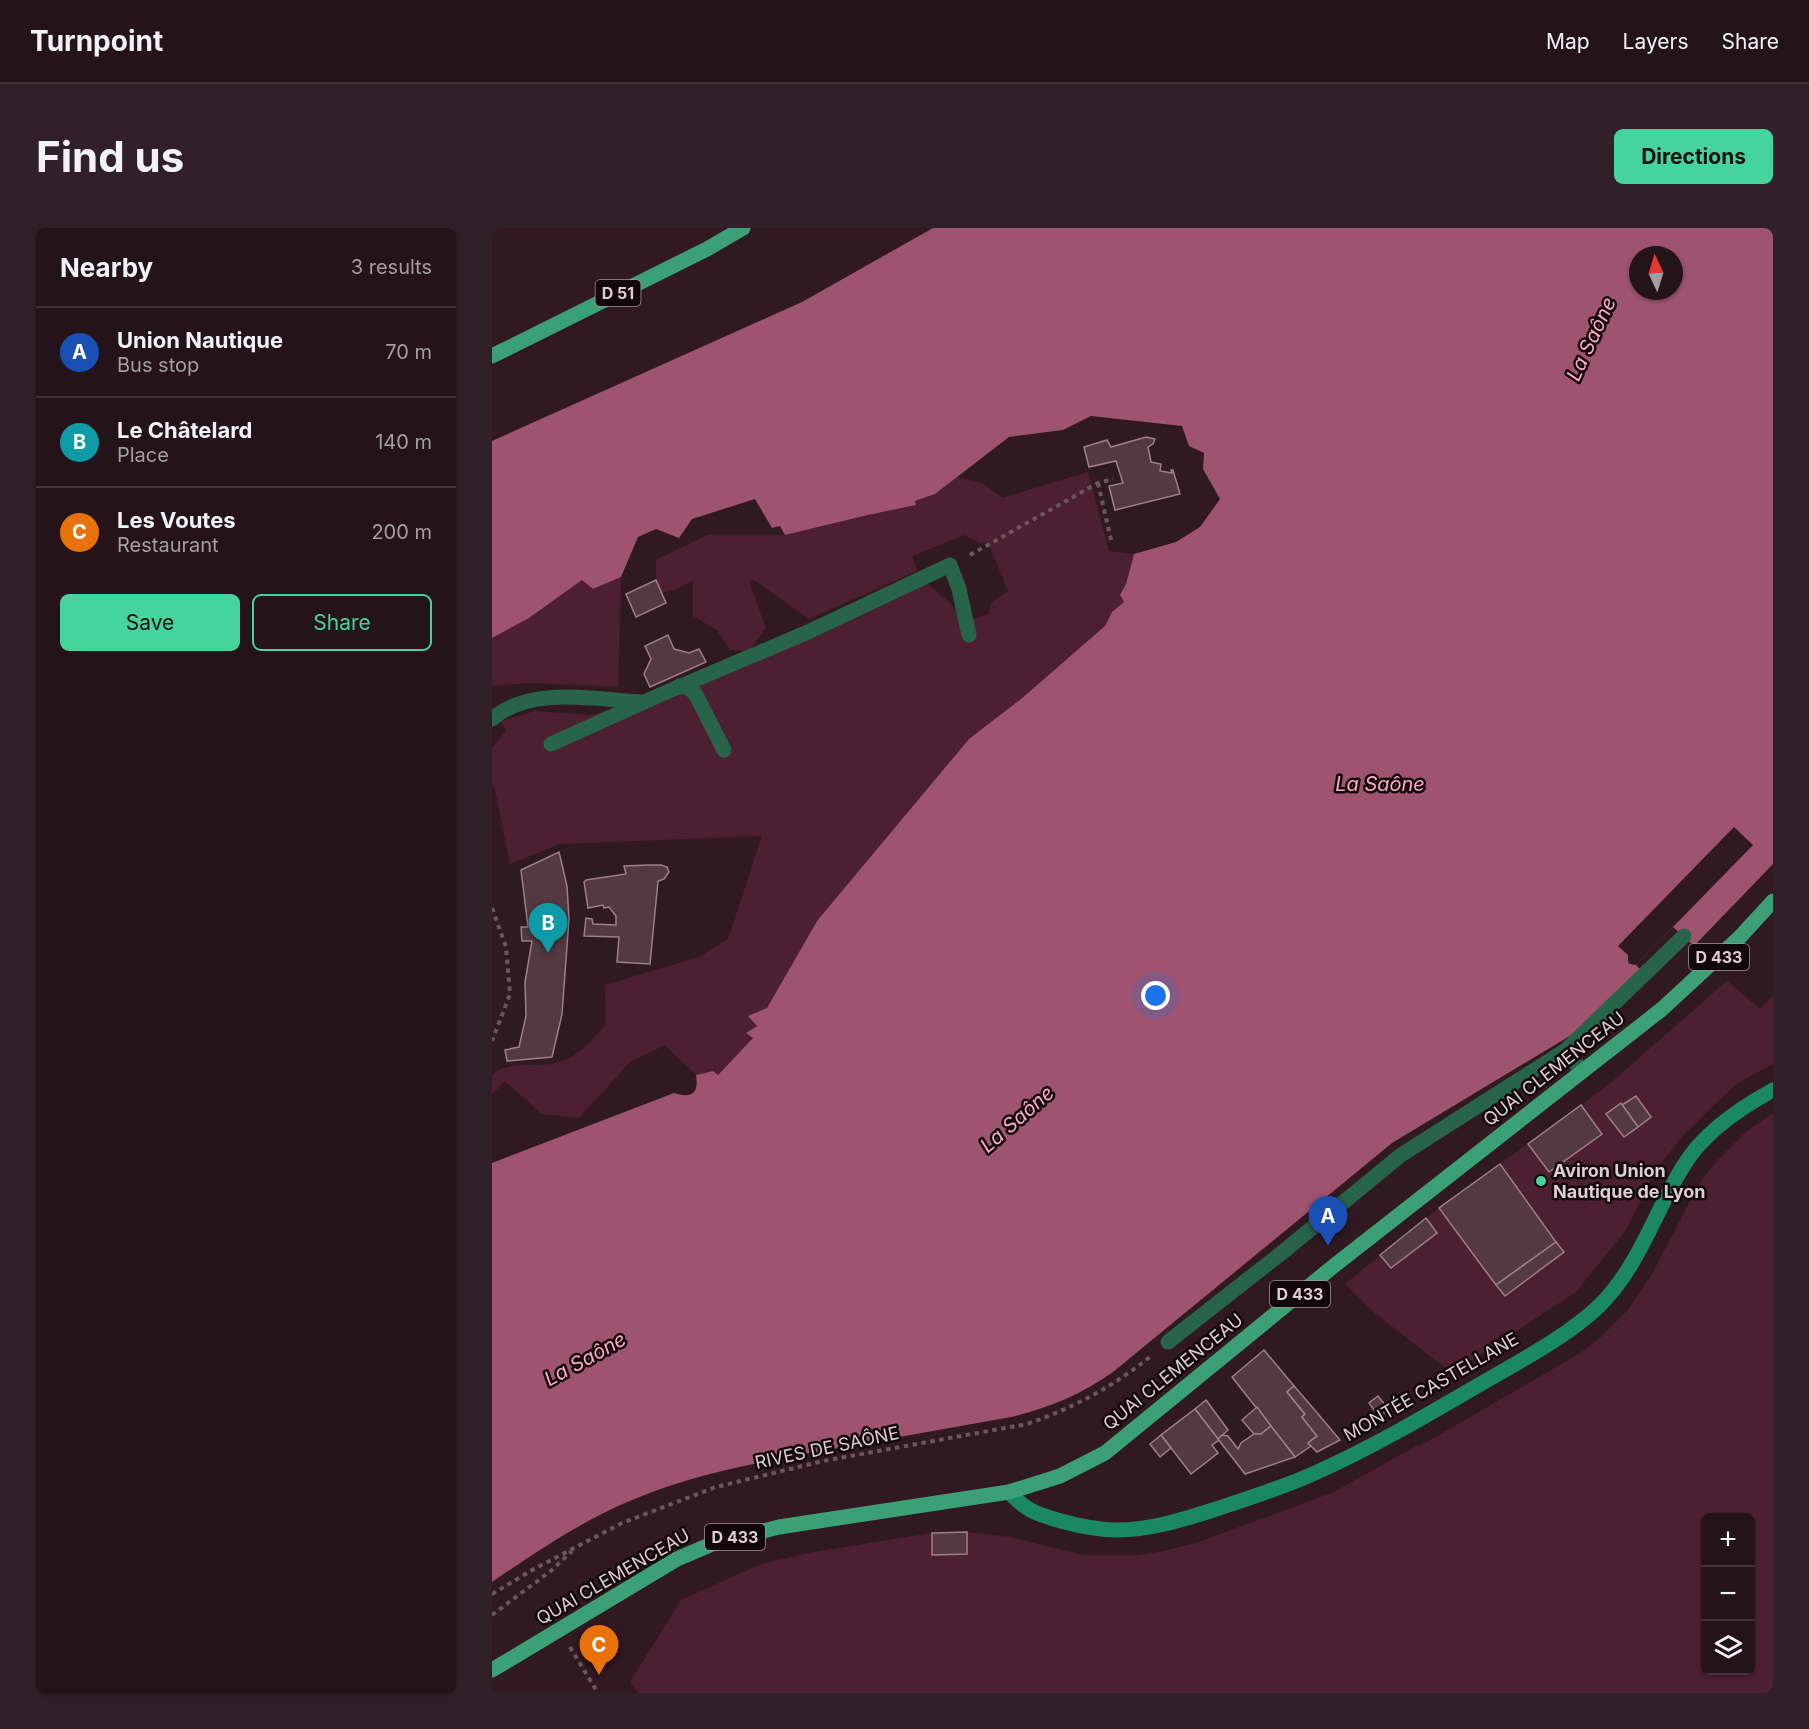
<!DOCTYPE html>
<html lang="en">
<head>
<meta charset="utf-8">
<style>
	body { margin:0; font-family:Inter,sans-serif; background:#312027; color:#f1f3f6 }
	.controls { position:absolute; right:18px; bottom:18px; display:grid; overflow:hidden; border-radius:9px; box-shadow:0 2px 4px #0004 }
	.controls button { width:54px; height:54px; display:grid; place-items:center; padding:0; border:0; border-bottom:2px solid #423239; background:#25131a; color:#f1f3f6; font:30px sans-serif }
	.compass { position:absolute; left:1137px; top:18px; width:54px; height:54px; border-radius:50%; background:#25131a; box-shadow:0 2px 4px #0004; rotate:356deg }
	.you { position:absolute; left:664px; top:768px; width:21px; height:21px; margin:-15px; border:4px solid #fff; border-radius:50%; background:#1a73e8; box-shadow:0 0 0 9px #1a73e833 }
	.badge { display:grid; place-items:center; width:39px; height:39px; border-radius:50%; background:#46d49e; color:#fff; font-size:20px; font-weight:700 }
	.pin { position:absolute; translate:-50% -50px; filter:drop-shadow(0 2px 3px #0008) }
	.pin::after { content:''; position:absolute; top:32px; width:21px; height:18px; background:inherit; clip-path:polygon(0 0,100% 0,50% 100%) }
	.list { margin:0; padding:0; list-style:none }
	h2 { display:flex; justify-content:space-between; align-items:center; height:78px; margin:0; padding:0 24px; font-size:26px }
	h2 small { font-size:20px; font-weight:400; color:#a39ea2 }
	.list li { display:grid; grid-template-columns:39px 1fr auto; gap:18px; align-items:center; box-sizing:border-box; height:90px; padding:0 24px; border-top:2px solid #423239 }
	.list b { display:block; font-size:22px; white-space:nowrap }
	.list p { margin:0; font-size:20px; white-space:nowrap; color:#a39ea2 }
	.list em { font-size:20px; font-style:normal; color:#a39ea2 }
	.actions { display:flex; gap:12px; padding:18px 24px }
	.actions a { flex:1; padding:14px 0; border:2px solid #46d49e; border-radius:9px; text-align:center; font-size:21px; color:#46d49e }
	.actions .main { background:#46d49e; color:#111 }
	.icon { flex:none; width:33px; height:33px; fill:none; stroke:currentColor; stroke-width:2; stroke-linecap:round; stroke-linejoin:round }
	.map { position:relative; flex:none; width:1281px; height:1465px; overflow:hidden; border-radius:9px }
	header { display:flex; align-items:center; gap:36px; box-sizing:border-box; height:84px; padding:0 30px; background:#25131a; border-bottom:2px solid #423239 }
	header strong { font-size:28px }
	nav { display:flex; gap:33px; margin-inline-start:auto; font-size:21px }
	.intro { display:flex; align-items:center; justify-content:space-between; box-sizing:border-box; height:144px; padding:0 36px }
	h1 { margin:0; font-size:42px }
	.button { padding:15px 27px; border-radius:9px; background:#46d49e; color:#111; font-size:21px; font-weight:700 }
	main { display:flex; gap:36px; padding:0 36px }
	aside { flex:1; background:#25131a; border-radius:9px; box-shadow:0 2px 4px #0004 }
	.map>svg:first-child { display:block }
	.green { fill:#4d2031; fill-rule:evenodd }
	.water { fill:#9e536f; fill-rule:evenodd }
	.pier { fill:#311922 }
	.building { fill:#543942; stroke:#9e7f88; stroke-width:1.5 }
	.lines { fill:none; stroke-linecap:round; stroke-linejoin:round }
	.path { stroke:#6b565d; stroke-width:4; stroke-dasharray:4.5 4.5; stroke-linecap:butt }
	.lane { stroke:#28634b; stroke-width:15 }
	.secondary { stroke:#1a8862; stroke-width:15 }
	.primary { stroke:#3ba078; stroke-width:15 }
	.poi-dot { fill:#46d49e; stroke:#12080b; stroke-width:2 }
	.labels { text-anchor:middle; stroke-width:5; stroke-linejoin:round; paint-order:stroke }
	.shield { fill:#12080b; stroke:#a19296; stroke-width:1.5 }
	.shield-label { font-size:16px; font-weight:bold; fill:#decdd2 }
	.street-label { font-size:18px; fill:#decdd2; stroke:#12080b }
	.poi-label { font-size:18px; font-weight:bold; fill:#decdd2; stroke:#12080b; text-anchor:start }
	.water-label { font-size:20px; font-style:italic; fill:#ffa9c6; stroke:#12080b }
</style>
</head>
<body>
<header>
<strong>Turnpoint</strong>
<nav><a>Map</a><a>Layers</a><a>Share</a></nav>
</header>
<div class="intro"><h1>Find us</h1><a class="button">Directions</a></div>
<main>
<aside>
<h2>Nearby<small>3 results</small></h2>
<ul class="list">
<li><span class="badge" style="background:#1a4fb4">A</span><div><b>Union Nautique</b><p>Bus stop</p></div><em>70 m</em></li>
<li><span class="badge" style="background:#0f9aa8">B</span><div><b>Le Châtelard</b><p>Place</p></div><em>140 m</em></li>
<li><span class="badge" style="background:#e8710a">C</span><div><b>Les Voutes</b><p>Restaurant</p></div><em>200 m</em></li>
</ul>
<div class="actions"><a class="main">Save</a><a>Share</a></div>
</aside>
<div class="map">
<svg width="1281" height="1465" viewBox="0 0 1281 1465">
	<rect width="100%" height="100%" fill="#311922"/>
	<g class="green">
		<path d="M 596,244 L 617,323 L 642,326 L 634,356 L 628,367 L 632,374 L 620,384 L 613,398 L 529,471 L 325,693 L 275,780 L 256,788 L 265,798 L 254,806 L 262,809 L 226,847 L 221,843 L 204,847 L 173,817 L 138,834 L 87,890 L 50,886 L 13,853 L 0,866 L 0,847 C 18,831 46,841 67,834 C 88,827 101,811 114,796 L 113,757 L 207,729 L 236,711 L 270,608 L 68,616 L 18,636 L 4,566 L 0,556 L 0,520 L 14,503 L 9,493 L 43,483 L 100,487 L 187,458 L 430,350 L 462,379 L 470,395 L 496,386 L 499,375 L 516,363 L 496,314 L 488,315 L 472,307 L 420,328 L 425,343 L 317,391 L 262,352 L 257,353 L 274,400 L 257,423 L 238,422 L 225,402 L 201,388 L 201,352 L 185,361 L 169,365 L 164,352 L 164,332 L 215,307 L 293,307 L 376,287 L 424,277 L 422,273 L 443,266 L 465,249 L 491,255 L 510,270 Z"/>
		<path d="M 129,349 L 126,459 L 39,455 L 0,458 L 0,410 L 37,390 L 90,352 L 102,361 Z"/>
		<path d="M 1235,753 L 1268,781 L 1281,767 L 1281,836 L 1244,856 L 1191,907 L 1162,945 L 1134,1002 L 1084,1064 L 960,1145 L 884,1086 L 853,1056 L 934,990 L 1116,857 Z"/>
		<path d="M 1281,885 L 1281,1465 L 146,1465 L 138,1454 L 189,1372 L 269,1336 L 321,1324 L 440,1305 L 440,1327 L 475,1326 L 475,1304 L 518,1309 L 591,1327 L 645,1327 L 667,1324 L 704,1315 L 842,1264 L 926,1217 L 928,1218 L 1087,1126 L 1109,1109 L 1135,1083 L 1159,1048 L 1206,958 L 1222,936 L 1255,903 ZM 1214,1290 L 1258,1290 L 1258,1442 L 1214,1442 Z"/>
	</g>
	<path class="water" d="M 441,0 L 1281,0 L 1281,636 L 1202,718 L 1181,699 L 1144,737 L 1148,741 L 1081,806 L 900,915 L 621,1144 C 590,1166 557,1180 519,1189 C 459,1200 400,1210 340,1221 C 269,1234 199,1246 133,1275 C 85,1296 43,1325 0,1354 L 0,935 L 182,865 C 200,871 207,865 204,847 L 221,843 L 226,847 L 261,810 L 254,805 L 265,798 L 256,788 L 275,780 L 325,693 L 477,511 L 529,471 L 613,398 L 620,384 L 632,374 L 628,367 L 634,356 L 642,326 L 684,314 L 708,299 L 728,271 L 711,241 L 712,225 L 697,218 L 690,198 L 599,188 L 571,202 L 517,209 L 443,266 L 423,273 L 424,277 L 376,287 L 293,307 L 288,298 L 280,300 L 263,271 L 200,291 L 187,310 L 164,301 L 146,309 L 129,349 L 101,361 L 90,352 L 37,390 L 0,410 L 0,213 L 310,74 ZM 1146,27 L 1182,27 L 1182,63 L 1146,63 Z"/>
	<path class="pier" d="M 1242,599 L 1261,617 L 1144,737 L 1138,736 L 1136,734 L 1136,727 L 1126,718 Z"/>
	<g class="building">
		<path d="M 654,209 L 663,211 L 661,216 L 656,219 L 659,234 L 669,236 L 668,243 L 680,245 L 679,242 L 681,242 L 688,266 L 623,282 L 617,258 L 631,255 L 624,233 L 597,239 L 592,219 L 615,212 L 619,219 Z"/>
		<path d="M 164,352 L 174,375 L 144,389 L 134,366 Z"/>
		<path d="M 176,407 L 182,421 L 197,425 L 207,421 L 214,434 L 158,459 L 152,446 L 159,431 L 153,418 Z"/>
		<path d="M 67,624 L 75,658 L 77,691 L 70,786 L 60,829 L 15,833 L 13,822 L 27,819 L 34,788 L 33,754 L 40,713 L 30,713 L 29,699 L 36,699 L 29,642 Z"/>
		<path d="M 156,637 L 169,637 L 175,639 L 177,644 L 172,651 L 166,653 L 158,736 L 125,734 L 127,709 L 92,708 L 94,690 L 100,691 L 101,696 L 124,697 L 124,688 L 117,679 L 112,680 L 111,677 L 96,680 L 92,654 L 94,652 L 134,646 L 132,638 Z"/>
		<path d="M 1144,868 L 1159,889 L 1146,899 L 1130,877 Z"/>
		<path d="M 1129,875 L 1146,899 L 1132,909 L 1114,886 Z"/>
		<path d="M 1089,877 L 1110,906 L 1057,944 L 1036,916 Z"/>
		<path d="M 1008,936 L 1064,1014 L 1004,1057 L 947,980 Z"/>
		<path d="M 934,990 L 945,1005 L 899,1040 L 888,1027 Z"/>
		<path d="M 1064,1014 L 1072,1024 L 1013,1068 L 1004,1057 Z"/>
		<path d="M 772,1122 L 802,1158 L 795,1164 L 813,1186 L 810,1189 L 825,1208 L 816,1215 L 819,1218 L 803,1229 L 740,1149 Z"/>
		<path d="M 802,1158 L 821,1180 L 848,1212 L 825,1224 L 816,1215 L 825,1208 L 810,1189 L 813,1186 L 795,1164 Z"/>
		<path d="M 886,1168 L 897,1182 L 887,1189 L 877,1175 Z"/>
		<path d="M 714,1172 L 736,1202 L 726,1211 L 703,1181 Z"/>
		<path d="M 765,1179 L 779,1198 L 769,1206 L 762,1206 L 750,1192 Z"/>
		<path d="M 703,1181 L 727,1212 L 720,1217 L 726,1225 L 699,1246 L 669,1207 Z"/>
		<path d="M 779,1198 L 803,1229 L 753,1246 L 726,1211 L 730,1207 L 736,1208 L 746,1221 L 749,1215 L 762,1206 L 769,1206 Z"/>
		<path d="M 669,1207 L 679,1220 L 668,1229 L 658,1216 Z"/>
		<path d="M 475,1304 L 475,1326 L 440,1327 L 440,1305 Z"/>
	</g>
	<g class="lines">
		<g class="path">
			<path d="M 606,255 L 620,316"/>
			<path d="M 478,327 L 606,255 L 621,251"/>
			<path d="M 0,680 L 14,719 L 18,766 L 0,813"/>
			<path d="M 0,1366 L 42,1341 L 130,1295 L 224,1259 L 331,1233 L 535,1196 C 581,1180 621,1159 659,1128"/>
			<path d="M 0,1387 L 60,1342 L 80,1323"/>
			<path d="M 78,1419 L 106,1465"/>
		</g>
		<g class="lane">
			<path d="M 187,458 L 196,460 L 203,465 L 232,522"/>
			<path d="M 0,491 C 38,458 101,471 148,474"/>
			<path d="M 59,516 L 170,466 L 316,404 L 458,337 L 467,361 L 477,407"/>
			<path d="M 1074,822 L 1090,844"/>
			<path d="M 676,1114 L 792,1023 L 909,927 L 1074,822 L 1192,708"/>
		</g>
		<path class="secondary" d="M 517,1264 C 534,1283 545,1286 569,1293 C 587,1298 606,1302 625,1302 C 658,1302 690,1292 721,1282 C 755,1271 790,1260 823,1245 C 879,1220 932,1189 985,1158 C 1024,1135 1075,1109 1107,1078 C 1147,1039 1163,983 1192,937 C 1212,904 1248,880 1281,862"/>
		<g class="primary">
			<path d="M 0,128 L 215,21 L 251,0"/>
			<path d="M 0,1442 L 185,1331 L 220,1316 L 287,1299 L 517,1264 L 568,1248 L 613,1225 L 843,1037 L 1170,781 L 1248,709 L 1281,673"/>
		</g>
	</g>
	<circle class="poi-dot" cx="1049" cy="953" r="6"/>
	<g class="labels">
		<g class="shield">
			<rect x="103.5" y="52" width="45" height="26" rx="4.5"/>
			<rect x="1197" y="716" width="60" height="26" rx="4.5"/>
			<rect x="778" y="1053" width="60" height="26" rx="4.5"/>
			<rect x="213" y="1296" width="60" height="26" rx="4.5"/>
		</g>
		<g class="shield-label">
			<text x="126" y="71">D 51</text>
			<text x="1227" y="735">D 433</text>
			<text x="808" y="1072">D 433</text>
			<text x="243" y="1315">D 433</text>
		</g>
		<g class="street-label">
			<text transform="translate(1062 841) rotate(-38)" y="6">QUAI CLEMENCEAU</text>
			<text transform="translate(681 1144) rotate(-39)" y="6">QUAI CLEMENCEAU</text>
			<text transform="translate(939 1159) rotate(-30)" y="6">MONTÉE CASTELLANE</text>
			<text transform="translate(335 1220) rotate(-12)" y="6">RIVES DE SAÔNE</text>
			<text transform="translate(121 1349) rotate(-30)" y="6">QUAI CLEMENCEAU</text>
		</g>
		<g class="poi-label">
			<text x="1061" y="949">Aviron Union<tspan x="1061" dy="21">Nautique de Lyon</tspan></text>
		</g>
		<g class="water-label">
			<text transform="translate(1099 111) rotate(-65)" y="7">La Saône</text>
			<text x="888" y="563">La Saône</text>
			<text transform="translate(525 891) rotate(-41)" y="7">La Saône</text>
			<text transform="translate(93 1131) rotate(-29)" y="7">La Saône</text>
		</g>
	</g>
</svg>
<div class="controls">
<button>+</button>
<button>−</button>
<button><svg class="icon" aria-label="layers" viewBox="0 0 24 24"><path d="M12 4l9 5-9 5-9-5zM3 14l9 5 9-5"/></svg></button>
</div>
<svg class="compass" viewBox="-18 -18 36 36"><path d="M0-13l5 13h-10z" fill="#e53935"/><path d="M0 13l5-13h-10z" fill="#a39ea2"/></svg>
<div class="you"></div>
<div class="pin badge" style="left:836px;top:1018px;background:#1a4fb4">A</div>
<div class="pin badge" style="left:56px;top:725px;background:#0f9aa8">B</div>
<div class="pin badge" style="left:107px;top:1447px;background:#e8710a">C</div>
</div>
</main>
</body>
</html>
